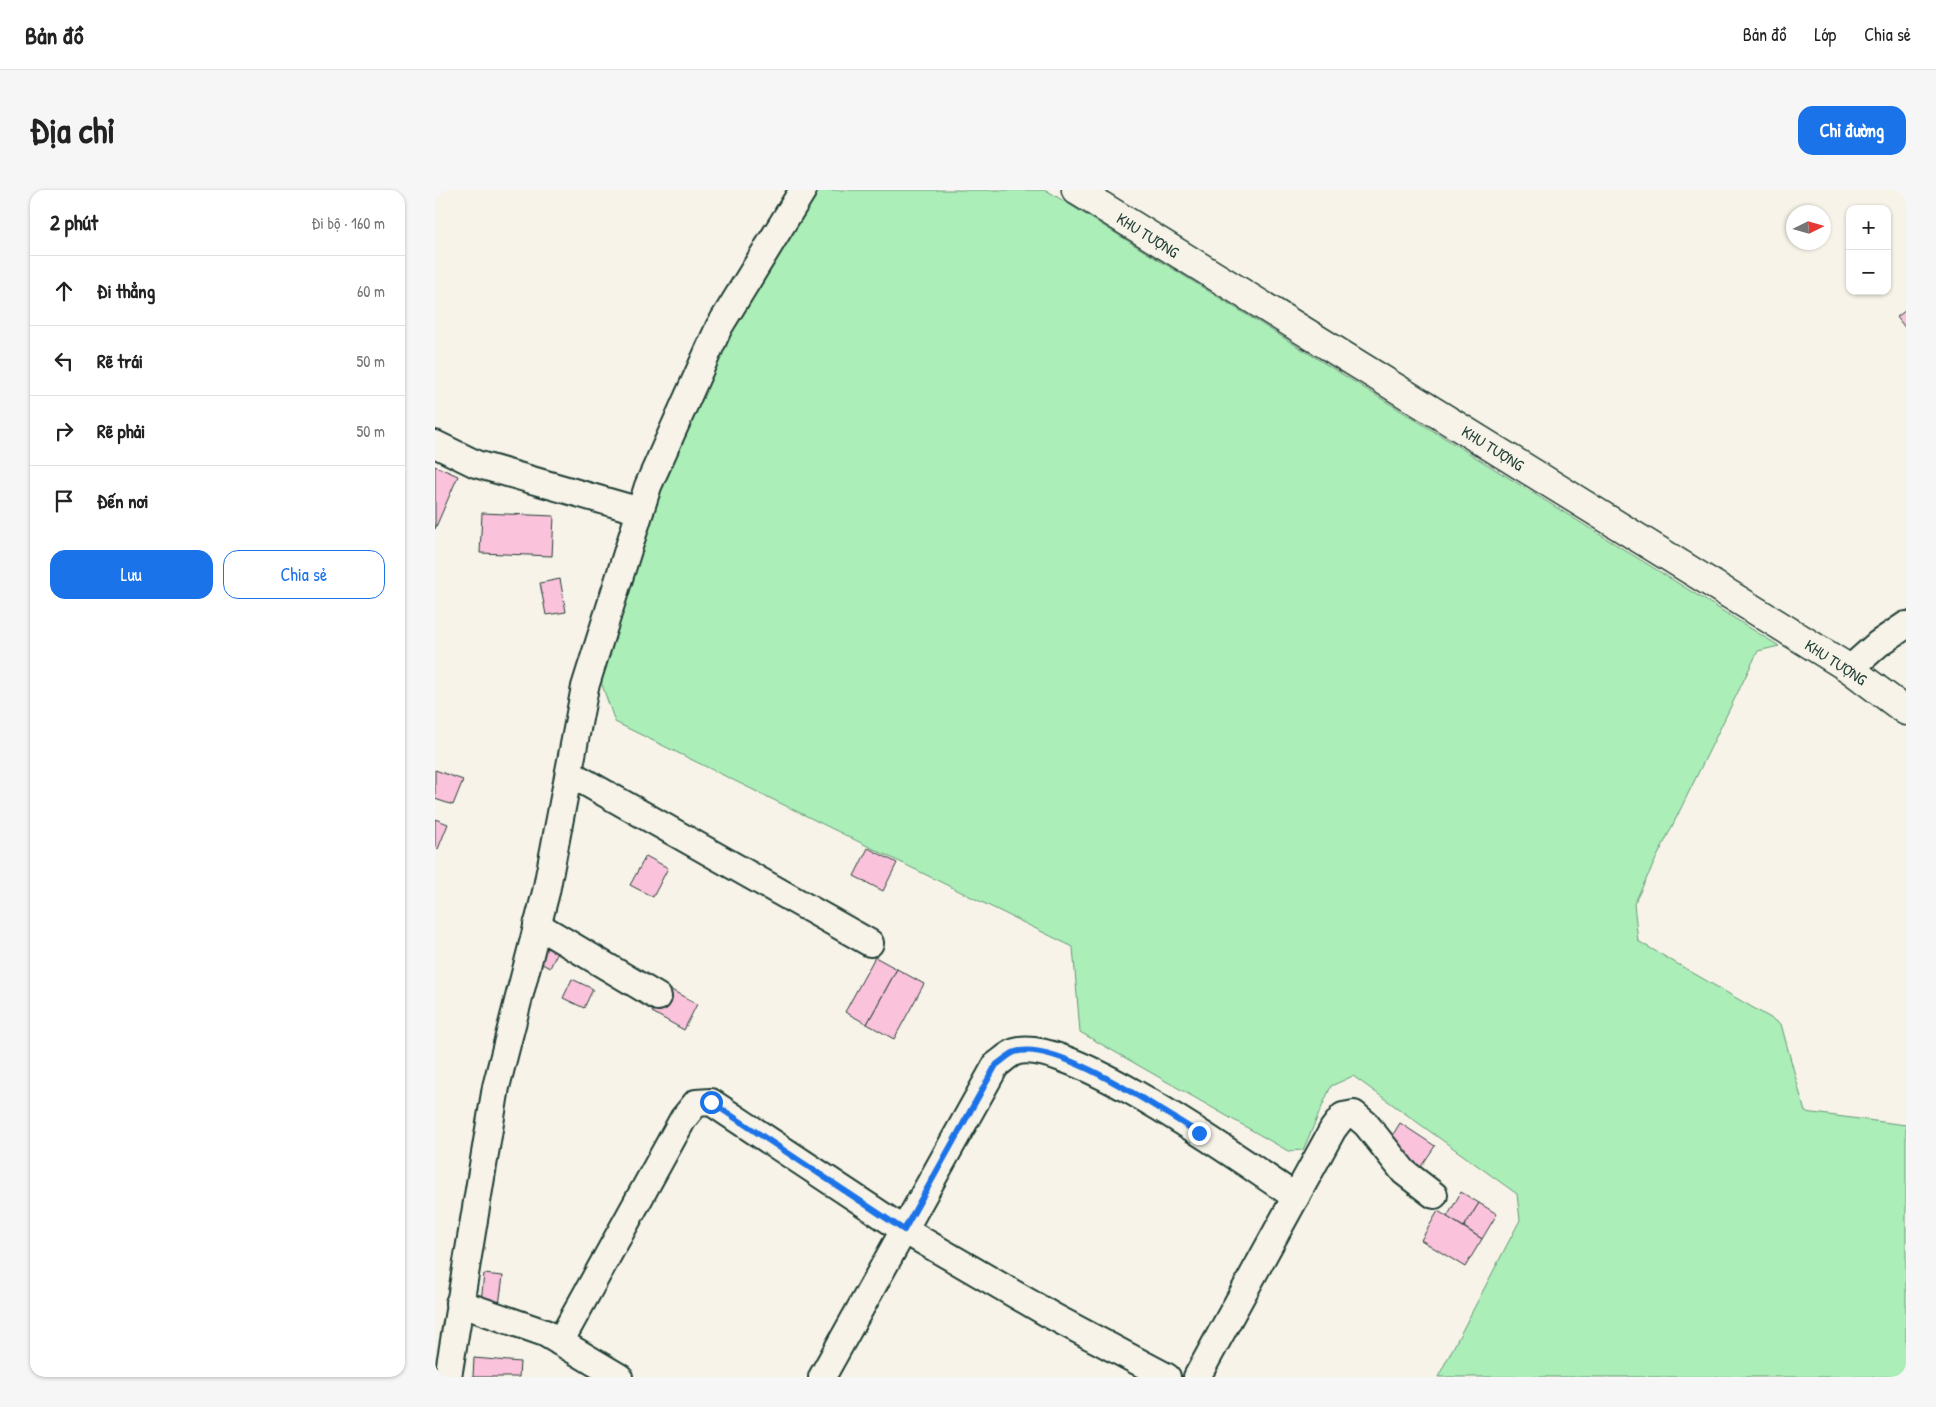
<!DOCTYPE html>
<html lang="vi">
<head>
<meta charset="utf-8">
<style>
	body { margin:0; font-family:"Patrick Hand",sans-serif; background:#f6f6f6; color:#222 }
	.controls { position:absolute; right:15px; top:15px; display:grid; overflow:hidden; border-radius:10px; box-shadow:0 1px 4px #0004 }
	.controls button { width:45px; height:45px; display:grid; place-items:center; padding:0; border:0; border-bottom:1px solid #e0e0e0; background:#fff; color:#222; font:25px sans-serif }
	.compass { position:absolute; left:1351px; top:15px; width:45px; height:45px; border-radius:50%; background:#fff; box-shadow:0 1px 4px #0004; rotate:85deg }
	.stop { position:absolute; width:15px; height:15px; margin:-11px; border:4px solid #1a73e8; border-radius:50%; background:#fff }
	.stop.end { background:#1a73e8; border-color:#fff; box-shadow:0 1px 5px #0008 }
	.list { margin:0; padding:0; list-style:none }
	h2 { display:flex; justify-content:space-between; align-items:center; height:65px; margin:0; padding:0 20px; font-size:21px }
	h2 small { font-size:16px; font-weight:400; color:#767676 }
	.list li { display:grid; grid-template-columns:32px 1fr auto; gap:15px; align-items:center; box-sizing:border-box; height:70px; padding:0 20px; border-top:1px solid #e0e0e0 }
	.list b { display:block; font-size:19px; white-space:nowrap }
	.list em { font-size:16px; font-style:normal; color:#767676 }
	.actions { display:flex; gap:10px; padding:15px 20px }
	.actions a { flex:1; padding:11px 0; border:1px solid #1a73e8; border-radius:15px; text-align:center; font-size:18px; color:#1a73e8 }
	.actions .main { background:#1a73e8; color:#fff }
	.icon { flex:none; width:28px; height:28px; fill:none; stroke:currentColor; stroke-width:2; stroke-linecap:round; stroke-linejoin:round }
	.map { position:relative; flex:none; width:1471px; height:1187px; overflow:hidden; border-radius:15px }
	header { display:flex; align-items:center; gap:30px; box-sizing:border-box; height:70px; padding:0 25px; background:#fff; border-bottom:1px solid #e0e0e0 }
	header strong { font-size:24px }
	nav { display:flex; gap:28px; margin-inline-start:auto; font-size:18px }
	.intro { display:flex; align-items:center; justify-content:space-between; box-sizing:border-box; height:120px; padding:0 30px }
	h1 { margin:0; font-size:35px }
	.button { padding:12px 22px; border-radius:15px; background:#1a73e8; color:#fff; font-size:18px; font-weight:700 }
	main { display:flex; gap:30px; padding:0 30px }
	aside { flex:1; background:#fff; border-radius:15px; box-shadow:0 1px 4px #0004 }
	.map>svg:first-child { display:block }
	.green { fill:#abeeb8; stroke:#659676 }
	.building { fill:#fac2db; stroke:#1f3d34 }
	.lines { fill:none; stroke-linecap:round; stroke-linejoin:round }
	.street-casing { stroke:#1f3d34; stroke-width:30 }
	.secondary-casing { stroke:#1f3d34; stroke-width:31 }
	.street { stroke:#f7f3e8; stroke-width:26 }
	.secondary { stroke:#f7f3e8; stroke-width:28 }
	.route { stroke:#1a73e8; stroke-width:6 }
	.labels { text-anchor:middle; stroke-width:4.5; stroke-linejoin:round; paint-order:stroke }
	.street-label { font-size:16px; fill:#1f3d34; stroke:#f7f3e8 }
</style>
</head>
<body>
<header>
<strong>Bản đồ</strong>
<nav><a>Bản đồ</a><a>Lớp</a><a>Chia sẻ</a></nav>
</header>
<div class="intro"><h1>Địa chỉ</h1><a class="button">Chỉ đường</a></div>
<main>
<aside>
<h2>2 phút<small>Đi bộ · 160 m</small></h2>
<ul class="list">
<li><svg class="icon" aria-label="ahead" viewBox="0 0 24 24"><path d="M12 20V5M6 11l6-6 6 6"/></svg><div><b>Đi thẳng</b></div><em>60 m</em></li>
<li><svg class="icon" aria-label="left" viewBox="0 0 24 24"><path d="M17 20v-9H6M10 6l-5 5 5 5"/></svg><div><b>Rẽ trái</b></div><em>50 m</em></li>
<li><svg class="icon" aria-label="right" viewBox="0 0 24 24"><path d="M7 20v-9h11M14 6l5 5-5 5"/></svg><div><b>Rẽ phải</b></div><em>50 m</em></li>
<li><svg class="icon" aria-label="arrive" viewBox="0 0 24 24"><path d="M6 21V4h12l-3 4 3 4H6"/></svg><div><b>Đến nơi</b></div></li>
</ul>
<div class="actions"><a class="main">Lưu</a><a>Chia sẻ</a></div>
</aside>
<div class="map">
<svg width="1471" height="1187" viewBox="0 0 1471 1187">
	<rect width="100%" height="100%" fill="#f7f3e8"/>
	<filter id="ink" filterUnits="userSpaceOnUse"><feTurbulence type="fractalNoise" baseFrequency=".02" numOctaves="2"/><feDisplacementMap in="SourceGraphic" scale="10" xChannelSelector="R" yChannelSelector="G"/><feConvolveMatrix kernelMatrix="1 2 1 2 8 2 1 2 1" color-interpolation-filters="sRGB"/></filter>
	<g filter="url(#ink)">
		<path class="green" d="M 377,0 L 611,0 L 1344,456 L 1323,461 L 1199,714 L 1203,751 L 1346,834 L 1370,922 L 1471,935 L 1471,1187 L 1003,1187 L 1085,1030 L 1082,1004 L 918,886 L 896,896 L 868,960 L 853,961 L 645,842 L 638,757 L 180,532 L 165,489 L 224,300 L 293,147 Z"/>
		<g class="building">
			<path d="M 1471,120 L 1471,139 L 1462,127 Z"/>
			<path d="M 0,276 L 23,286 L 0,339 Z"/>
			<path d="M 47,323 L 119,326 L 117,366 L 45,363 Z"/>
			<path d="M 125,389 L 131,422 L 111,425 L 105,393 Z"/>
			<path d="M 0,580 L 28,590 L 18,615 L 0,609 Z"/>
			<path d="M 0,629 L 13,634 L 3,659 L 0,658 Z"/>
			<path d="M 433,658 L 462,673 L 448,701 L 419,686 Z"/>
			<path d="M 211,666 L 233,678 L 218,707 L 195,695 Z"/>
			<path d="M 104,754 L 122,763 L 115,778 L 97,769 Z"/>
			<path d="M 440,767 L 462,779 L 432,834 L 410,822 Z"/>
			<path d="M 462,779 L 489,794 L 459,849 L 432,834 Z"/>
			<path d="M 137,789 L 158,799 L 149,818 L 128,808 Z"/>
			<path d="M 231,797 L 262,814 L 249,840 L 217,822 Z"/>
			<path d="M 965,933 L 1000,956 L 985,978 L 951,956 Z"/>
			<path d="M 1026,1002 L 1044,1013 L 1029,1037 L 1012,1027 Z"/>
			<path d="M 1044,1013 L 1062,1024 L 1047,1049 L 1029,1037 Z"/>
			<path d="M 1003,1021 L 1047,1049 L 1030,1077 L 986,1050 Z"/>
			<path d="M 49,1084 L 68,1086 L 64,1115 L 46,1112 Z"/>
			<path d="M 39,1168 L 85,1172 L 84,1187 L 38,1187 Z"/>
		</g>
		<g class="lines">
			<defs>
				<g id="street">
					<path d="M 0,254 L 41,274 L 205,321"/>
					<path d="M 1415,479 L 1443,454 L 1471,435"/>
					<path d="M 134,583 L 435,753"/>
					<path d="M 102,735 L 223,807"/>
					<path d="M 24,1113 L 110,1143 L 184,1187"/>
					<path d="M 125,1152 L 248,929 L 261,913 L 276,912 L 469,1040 L 619,1127 L 732,1187"/>
					<path d="M 13,1187 L 61,897 L 111,702 L 150,497 L 213,296 L 284,137 L 368,0"/>
					<path d="M 387,1187 L 561,875 C 567,871 574,864 580,862 C 633,845 812,975 861,1007"/>
					<path d="M 762,1187 L 898,939 L 908,926 L 919,924 L 931,934 L 969,982 L 999,1005"/>
				</g>
				<path id="secondary" d="M 641,0 L 1415,479 L 1471,521"/>
			</defs>
			<use href="#street" class="street-casing"/>
			<use href="#secondary" class="secondary-casing"/>
			<use href="#street" class="street"/>
			<use href="#secondary" class="secondary"/>
		</g>
	</g>
	<g class="lines" filter="url(#ink)">
		<path class="route" d="M 276,912 L 469,1040 L 561,875 C 567,871 574,864 580,862 C 623,849 726,921 764,943"/>
	</g>
	<g class="labels">
		<g class="street-label">
			<text transform="translate(713 45) rotate(32)" y="6">KHU TƯỢNG</text>
			<text transform="translate(1058 258) rotate(32)" y="6">KHU TƯỢNG</text>
			<text transform="translate(1401 472) rotate(33)" y="6">KHU TƯỢNG</text>
		</g>
	</g>
</svg>
<div class="controls">
<button>+</button>
<button>−</button>
</div>
<svg class="compass" viewBox="-18 -18 36 36"><path d="M0-13l5 13h-10z" fill="#e53935"/><path d="M0 13l5-13h-10z" fill="#767676"/></svg>
<div class="stop" style="left:276px;top:912px"></div>
<div class="stop end" style="left:764px;top:943px"></div>
</div>
</main>
</body>
</html>
